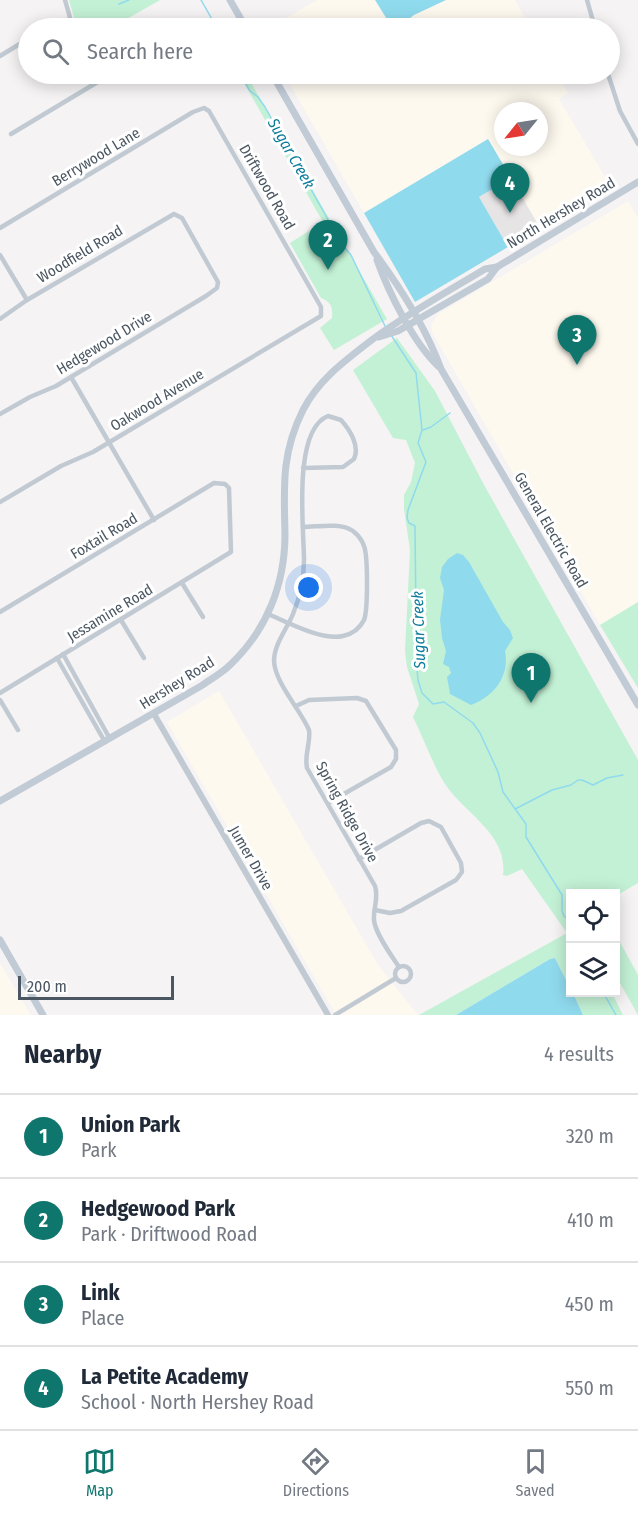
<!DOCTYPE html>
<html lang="en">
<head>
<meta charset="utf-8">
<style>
	body { margin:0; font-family:"Fira Sans Condensed",sans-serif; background:#f6f6f7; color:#1f2937 }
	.controls { position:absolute; right:18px; bottom:18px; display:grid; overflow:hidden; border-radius:0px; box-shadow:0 3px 15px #0003 }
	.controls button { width:54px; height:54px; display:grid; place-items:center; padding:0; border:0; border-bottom:2px solid #e0e1e3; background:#fff; color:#1f2937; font:30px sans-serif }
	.compass { position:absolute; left:494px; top:102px; width:54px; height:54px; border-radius:50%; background:#fff; box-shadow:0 3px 15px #0003; rotate:240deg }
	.scale { position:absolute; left:18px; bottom:15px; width:156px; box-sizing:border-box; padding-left:6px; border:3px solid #4a5661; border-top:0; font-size:16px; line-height:21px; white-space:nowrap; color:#4a5661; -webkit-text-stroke:4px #fff; paint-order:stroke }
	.you { position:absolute; left:309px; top:588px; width:21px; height:21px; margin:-15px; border:4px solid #fff; border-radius:50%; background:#1a73e8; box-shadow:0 0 0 9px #1a73e833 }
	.badge { display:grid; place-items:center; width:39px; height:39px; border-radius:50%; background:#0f766e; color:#fff; font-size:20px; font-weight:700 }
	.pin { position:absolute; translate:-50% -50px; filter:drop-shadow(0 2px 3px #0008) }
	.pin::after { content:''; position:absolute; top:32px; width:21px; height:18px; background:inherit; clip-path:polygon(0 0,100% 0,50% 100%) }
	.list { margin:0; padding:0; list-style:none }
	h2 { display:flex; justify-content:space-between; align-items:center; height:78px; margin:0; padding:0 24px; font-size:26px }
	h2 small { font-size:20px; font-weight:400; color:#747a83 }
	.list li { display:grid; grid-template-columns:39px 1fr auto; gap:18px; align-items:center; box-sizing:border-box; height:84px; padding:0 24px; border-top:2px solid #e0e1e3 }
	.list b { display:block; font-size:22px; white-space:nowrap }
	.list p { margin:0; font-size:20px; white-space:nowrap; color:#747a83 }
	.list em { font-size:20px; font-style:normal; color:#747a83 }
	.icon { flex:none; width:33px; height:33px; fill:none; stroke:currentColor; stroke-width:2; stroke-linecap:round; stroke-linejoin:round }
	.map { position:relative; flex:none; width:638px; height:1015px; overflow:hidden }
	.search { position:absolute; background:#fff; box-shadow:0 3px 15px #0003; left:18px; right:18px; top:18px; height:66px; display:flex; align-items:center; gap:15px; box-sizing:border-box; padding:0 21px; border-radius:33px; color:#747a83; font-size:22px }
	.sheet { height:414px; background:#fff }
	nav { display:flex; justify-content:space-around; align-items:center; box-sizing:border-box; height:84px; border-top:2px solid #e0e1e3; background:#fff; font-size:16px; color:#747a83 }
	nav a { display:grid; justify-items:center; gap:3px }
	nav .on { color:#0f766e }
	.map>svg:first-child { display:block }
	.commercial { fill:#fdf9ef; fill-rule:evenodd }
	.education { fill:#e6e4e5 }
	.green { fill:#c3f1d5 }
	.water { fill:#90daee }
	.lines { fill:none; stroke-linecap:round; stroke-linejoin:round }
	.stream { stroke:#90daee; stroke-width:1.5 }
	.minor { stroke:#c1cad2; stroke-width:4.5 }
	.tertiary { stroke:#c1cad2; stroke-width:6 }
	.secondary { stroke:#c1cbd6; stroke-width:7 }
	.labels { text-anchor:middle; stroke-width:6; stroke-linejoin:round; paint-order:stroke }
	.street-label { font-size:15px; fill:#4a5661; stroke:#fff }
	.water-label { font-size:16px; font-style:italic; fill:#0c7c9b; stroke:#fff }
</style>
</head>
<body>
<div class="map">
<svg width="638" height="1015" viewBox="0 0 638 1015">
	<rect width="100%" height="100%" fill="#f5f3f3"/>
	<g class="commercial">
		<path d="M 317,0 L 515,0 L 531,28 L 269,28 Z"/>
		<path d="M 284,74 L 557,74 L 568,93 L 559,99 L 611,187 L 540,228 L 488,139 L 364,213 ZM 503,111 L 539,111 L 539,147 L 503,147 Z"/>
		<path d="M 628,201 L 638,218 L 638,602 L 600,625 L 432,332 L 431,325 L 438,314 Z"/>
		<path d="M 219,691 L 378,965 L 418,1015 L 336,1015 L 167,722 Z"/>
		<path d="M 0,963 L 31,1015 L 0,1015 Z"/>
	</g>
	<path class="education" d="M 511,178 L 540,228 L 508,247 L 479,197 Z"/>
	<g class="green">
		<path d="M 69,0 L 160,0 L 111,28 L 77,28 Z"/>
		<path d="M 239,74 L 246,74 L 387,319 L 334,350 L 320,328 L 332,318 C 333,307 331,302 321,298 L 290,243 L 323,222 Z"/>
		<path d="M 397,338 L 435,391 L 483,483 L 638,760 L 638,883 L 616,896 L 616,894 L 570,894 L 570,988 L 555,958 L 550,959 L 456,1015 L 419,1015 L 567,933 L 522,869 L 507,876 L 503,875 C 508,834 465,814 445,784 C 432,763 424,739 413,717 L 419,704 L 407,667 L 405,651 L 410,550 L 404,509 L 404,495 L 411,482 L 415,463 L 406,440 L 393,438 L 353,370 Z"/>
		<path d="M 638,602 L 638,688 L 600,625 Z"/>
		<path d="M 616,935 L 638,975 L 638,1015 L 616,976 Z"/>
		<path d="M 573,993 L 612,993 L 623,1015 L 583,1015 Z"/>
	</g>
	<g class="water">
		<path d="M 375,0 L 446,0 L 414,15 L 400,26 L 390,24 Z"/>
		<path d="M 488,139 L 511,178 L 479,197 L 508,247 L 415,302 L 364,213 Z"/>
		<path d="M 457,553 L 463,555 L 469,562 L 503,622 L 510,630 L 513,638 L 505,651 C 510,676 494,697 471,705 L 450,694 L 447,677 L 451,673 L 449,667 L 443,664 L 446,651 L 442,638 L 440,620 L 444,590 L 440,578 L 442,567 L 448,559 Z"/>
		<path d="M 555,958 L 570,988 L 570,992 L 573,993 L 583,1015 L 456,1015 L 550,959 Z"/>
	</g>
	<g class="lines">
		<g class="stream">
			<path d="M 201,0 L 217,28"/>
			<path d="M 119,4 L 129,0"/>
			<path d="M 240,74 L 250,91 L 258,97 L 265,107 L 341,243 L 351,255 L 385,326"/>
			<path d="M 391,335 L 416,373 L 422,430 L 418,443 L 426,462 L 408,510 L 407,518 L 409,523 L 415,526 L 416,616 L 414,636 L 418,680 L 422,693 L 433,704 L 444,702 L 473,723 L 480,733 L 498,772 L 503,792 L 526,824 L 526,837 L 562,895 L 562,911 L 564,916 L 570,921"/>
			<path d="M 423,430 L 431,427 L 450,413"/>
			<path d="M 515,809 L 552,790 L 571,785 L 578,780 L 582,780 L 593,785 L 607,778 L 623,775"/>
			<path d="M 603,992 L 616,1015"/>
		</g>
		<g class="minor">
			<path d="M 65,0 L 73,28"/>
			<path d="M 587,0 L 595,28"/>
			<path d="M 46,28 L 70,19"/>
			<path d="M 0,56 L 28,39"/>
			<path d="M 608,74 L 620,111 L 638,144"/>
			<path d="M 11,134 L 111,74"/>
			<path d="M 0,228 L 193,112 L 204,108 L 209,111 L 321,307 L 321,316 L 93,452 L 61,466 L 0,502"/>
			<path d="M 0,255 L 27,300"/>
			<path d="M 0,319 L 27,300 L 174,214 L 182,218 L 218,282 L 217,288 L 206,296 L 56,386 L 30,397 L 0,414"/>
			<path d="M 71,377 L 154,520"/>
			<path d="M 303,468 L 343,467 L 354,459 C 360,446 350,430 341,420 L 328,416 C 292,430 304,530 304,560 C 304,579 300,597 293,614 C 287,629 274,644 274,661 C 275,683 300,709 309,730 C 311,743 304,754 307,768 L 375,886 C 379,898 373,908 374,920 C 375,933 391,955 399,967"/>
			<path d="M 182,583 L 203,617"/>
			<path d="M 0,612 L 214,483 L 225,484 L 229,488 L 231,552 L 0,693"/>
			<path d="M 268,614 C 287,622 322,641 343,636 C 352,634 360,628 364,620 C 368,610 368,556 364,546 C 362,540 358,535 353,531 C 340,522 318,527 303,527"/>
			<path d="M 121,620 L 144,658"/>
			<path d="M 63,654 L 110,739"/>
			<path d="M 57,658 L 105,742"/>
			<path d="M 0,700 L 18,730"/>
			<path d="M 296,706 L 309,700 L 357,698 L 366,701 L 396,750 L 396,759 L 391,767 L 328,803"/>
			<path d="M 359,859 L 421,823 L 429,821 L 441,827 L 461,863 L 462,872 L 456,880 L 401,911 L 390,913 L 375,910"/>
			<circle cx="403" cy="974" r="8"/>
			<path d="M 335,1015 L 396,978"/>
		</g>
		<path class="tertiary" d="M 154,714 L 328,1015"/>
		<g class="secondary">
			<path d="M 230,0 L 246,28"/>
			<path d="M 272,74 L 374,252 C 400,287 426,328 441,369 L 638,705"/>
			<path d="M 377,260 C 389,293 413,342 438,366"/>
			<path d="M 379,337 L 398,331 L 488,279 L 497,267 L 638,182"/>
			<path d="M 0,801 L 201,686 C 211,679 222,673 230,665 C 267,630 285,584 285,534 C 284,487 281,454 303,410 C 319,379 346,360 373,339 C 409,313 447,292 485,269 L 497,267"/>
			<path d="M 0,940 L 43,1015"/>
		</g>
	</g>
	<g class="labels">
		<g class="street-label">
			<text transform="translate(96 157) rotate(-31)" y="5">Berrywood Lane</text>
			<text transform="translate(267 187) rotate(60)" y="5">Driftwood Road</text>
			<text transform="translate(561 213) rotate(-31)" y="5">North Hershey Road</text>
			<text transform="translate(80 254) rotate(-31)" y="5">Woodfield Road</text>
			<text transform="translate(104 343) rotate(-31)" y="5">Hedgewood Drive</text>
			<text transform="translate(157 400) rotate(-31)" y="5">Oakwood Avenue</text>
			<text transform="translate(551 530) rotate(60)" y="5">General Electric Road</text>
			<text transform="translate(104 536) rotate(-31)" y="5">Foxtail Road</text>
			<text transform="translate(110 613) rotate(-31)" y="5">Jessamine Road</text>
			<text transform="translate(177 683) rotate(-32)" y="5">Hershey Road</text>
			<text transform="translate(347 812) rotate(61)" y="5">Spring Ridge Drive</text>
			<text transform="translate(251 858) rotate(60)" y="5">Jumer Drive</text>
		</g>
		<g class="water-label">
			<text transform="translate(292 153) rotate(60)" y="6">Sugar Creek</text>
			<text transform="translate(418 630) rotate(-92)" y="6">Sugar Creek</text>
		</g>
	</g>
</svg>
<div class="controls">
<button><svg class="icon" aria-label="locate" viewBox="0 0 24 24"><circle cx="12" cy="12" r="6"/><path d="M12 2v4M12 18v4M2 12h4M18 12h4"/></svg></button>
<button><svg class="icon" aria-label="layers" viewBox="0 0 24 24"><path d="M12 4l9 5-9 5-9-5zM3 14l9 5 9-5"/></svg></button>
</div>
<svg class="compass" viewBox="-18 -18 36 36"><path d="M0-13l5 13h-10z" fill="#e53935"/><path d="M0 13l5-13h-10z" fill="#747a83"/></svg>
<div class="scale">200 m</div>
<div class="you"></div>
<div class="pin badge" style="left:531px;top:703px">1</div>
<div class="pin badge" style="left:328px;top:270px">2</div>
<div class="pin badge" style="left:577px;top:365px">3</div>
<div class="pin badge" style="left:510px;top:213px">4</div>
<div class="search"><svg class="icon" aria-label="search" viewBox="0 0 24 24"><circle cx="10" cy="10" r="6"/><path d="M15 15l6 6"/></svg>Search here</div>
</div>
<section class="sheet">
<h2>Nearby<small>4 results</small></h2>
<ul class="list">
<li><span class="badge">1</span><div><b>Union Park</b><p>Park</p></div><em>320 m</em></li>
<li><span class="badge">2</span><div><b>Hedgewood Park</b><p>Park · Driftwood Road</p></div><em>410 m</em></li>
<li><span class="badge">3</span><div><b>Link</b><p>Place</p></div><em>450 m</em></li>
<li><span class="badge">4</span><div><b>La Petite Academy</b><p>School · North Hershey Road</p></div><em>550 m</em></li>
</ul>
</section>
<nav>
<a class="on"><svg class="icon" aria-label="map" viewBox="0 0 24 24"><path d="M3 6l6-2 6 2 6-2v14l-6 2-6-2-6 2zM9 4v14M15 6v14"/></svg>Map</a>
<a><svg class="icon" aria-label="directions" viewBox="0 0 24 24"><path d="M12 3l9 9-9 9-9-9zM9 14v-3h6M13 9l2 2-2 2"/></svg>Directions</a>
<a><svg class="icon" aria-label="saved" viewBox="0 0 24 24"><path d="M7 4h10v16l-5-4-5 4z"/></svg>Saved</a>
</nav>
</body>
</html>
